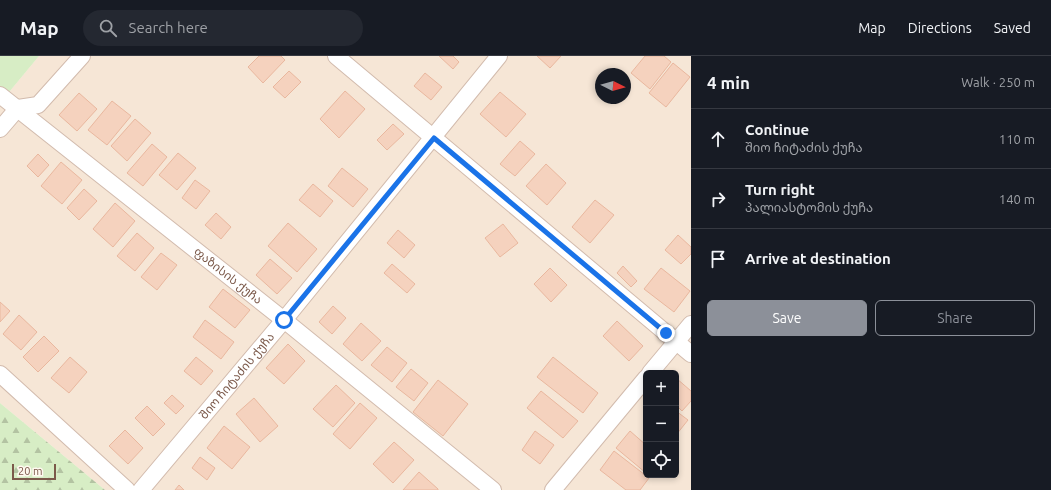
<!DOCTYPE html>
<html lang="en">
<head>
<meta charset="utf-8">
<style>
	body { margin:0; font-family:Ubuntu,"Noto Sans Georgian",sans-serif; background:#242831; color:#f1f3f6 }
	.controls { position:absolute; right:12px; bottom:12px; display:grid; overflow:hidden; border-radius:6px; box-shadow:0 2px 6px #0003 }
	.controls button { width:36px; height:36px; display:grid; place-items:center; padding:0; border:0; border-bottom:1px solid #363941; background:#171b24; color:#f1f3f6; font:20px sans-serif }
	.compass { position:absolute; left:595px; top:12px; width:36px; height:36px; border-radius:50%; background:#171b24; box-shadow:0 2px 6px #0003; rotate:95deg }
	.scale { position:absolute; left:12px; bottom:10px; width:44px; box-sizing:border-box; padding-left:4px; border:2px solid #7b594a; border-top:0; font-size:11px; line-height:14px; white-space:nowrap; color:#7b594a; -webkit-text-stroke:3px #fff9f0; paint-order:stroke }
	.stop { position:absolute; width:12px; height:12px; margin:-9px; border:3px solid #1a73e8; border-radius:50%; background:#fff }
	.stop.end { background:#1a73e8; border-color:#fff; box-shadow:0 1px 4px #0008 }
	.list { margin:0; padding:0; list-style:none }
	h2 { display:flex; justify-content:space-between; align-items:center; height:52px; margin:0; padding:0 16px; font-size:17px }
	h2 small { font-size:13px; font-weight:400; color:#9ea1a6 }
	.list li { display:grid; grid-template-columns:26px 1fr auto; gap:12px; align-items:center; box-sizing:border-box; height:60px; padding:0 16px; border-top:1px solid #363941 }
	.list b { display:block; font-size:15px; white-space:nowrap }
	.list p { margin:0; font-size:13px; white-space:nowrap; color:#9ea1a6 }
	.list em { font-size:13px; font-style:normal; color:#9ea1a6 }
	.actions { display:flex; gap:8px; padding:12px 16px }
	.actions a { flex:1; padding:9px 0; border:1px solid #8c9099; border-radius:6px; text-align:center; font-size:14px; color:#8c9099 }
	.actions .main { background:#8c9099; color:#fff }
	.icon { flex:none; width:22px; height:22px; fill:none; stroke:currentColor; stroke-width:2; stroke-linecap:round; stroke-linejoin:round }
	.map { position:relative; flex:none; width:691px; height:434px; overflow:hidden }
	header { display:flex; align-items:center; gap:24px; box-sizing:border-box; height:56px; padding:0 20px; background:#171b24; border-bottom:1px solid #363941 }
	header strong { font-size:19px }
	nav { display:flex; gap:22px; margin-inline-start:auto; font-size:14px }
	.search { width:280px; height:36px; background:#242831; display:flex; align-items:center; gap:10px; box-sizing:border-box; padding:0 14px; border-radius:22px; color:#9ea1a6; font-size:15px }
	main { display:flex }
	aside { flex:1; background:#171b24 }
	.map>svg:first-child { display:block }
	.residential { fill:#f6e6d6; fill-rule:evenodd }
	.green { fill:#d7edc5 }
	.forest { fill:url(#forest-firs) }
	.building { fill:#f5d2be; stroke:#e9b79e }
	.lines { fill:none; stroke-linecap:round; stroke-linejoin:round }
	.street-casing { stroke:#d2bbad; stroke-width:18 }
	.street { stroke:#fff; stroke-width:16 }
	.route { stroke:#1a73e8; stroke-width:5 }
	.labels { text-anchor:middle; stroke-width:3.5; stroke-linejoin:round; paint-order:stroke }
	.street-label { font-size:12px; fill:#7b594a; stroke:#fff9f0 }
</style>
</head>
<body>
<header>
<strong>Map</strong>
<div class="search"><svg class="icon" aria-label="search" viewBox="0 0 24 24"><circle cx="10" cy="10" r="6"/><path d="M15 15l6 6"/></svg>Search here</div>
<nav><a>Map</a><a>Directions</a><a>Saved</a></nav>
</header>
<main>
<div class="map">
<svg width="691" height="434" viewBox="0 0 691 434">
	<defs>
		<pattern id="forest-firs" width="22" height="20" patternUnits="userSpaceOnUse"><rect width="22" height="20" fill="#d7edc5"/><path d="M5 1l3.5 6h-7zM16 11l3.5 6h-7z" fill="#b3c3a2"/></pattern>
	</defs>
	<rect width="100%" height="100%" fill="#fef5e9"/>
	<path class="residential" d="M 39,0 L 691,0 L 691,434 L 105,434 L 0,347 L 0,47 ZM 601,18 L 625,18 L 625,42 L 601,42 ZM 646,317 L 676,317 L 676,419 L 646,419 Z"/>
	<path class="green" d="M 0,0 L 39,0 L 0,47 Z"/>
	<path class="forest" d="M 0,347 L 105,434 L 0,434 Z"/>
	<g class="building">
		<path d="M 259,0 L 281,0 L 285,4 L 263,27 L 248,11 Z"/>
		<path d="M 439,0 L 453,0 L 459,6 L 453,13 Z"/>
		<path d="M 537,0 L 561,0 L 550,12 Z"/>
		<path d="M 645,0 L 664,0 L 671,6 L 650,33 L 631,17 Z"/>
		<path d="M 673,7 L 690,21 L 666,51 L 649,37 Z"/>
		<path d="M 289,15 L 301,26 L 285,42 L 273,31 Z"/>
		<path d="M 425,17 L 442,31 L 431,44 L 414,30 Z"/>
		<path d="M 345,35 L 365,53 L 339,82 L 320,63 Z"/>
		<path d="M 500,36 L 526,58 L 506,81 L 480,58 Z"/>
		<path d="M 79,37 L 97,53 L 77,75 L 59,59 Z"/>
		<path d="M 112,45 L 131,60 L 107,89 L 88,74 Z"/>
		<path d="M 135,63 L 151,77 L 127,105 L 111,90 Z"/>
		<path d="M 393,68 L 404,78 L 387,94 L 377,84 Z"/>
		<path d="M 520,85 L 535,98 L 515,120 L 500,108 Z"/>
		<path d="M 152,88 L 167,101 L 143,130 L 127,117 Z"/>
		<path d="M 178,97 L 196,112 L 177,134 L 159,119 Z"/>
		<path d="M 38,98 L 49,109 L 38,121 L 27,110 Z"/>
		<path d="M 61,106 L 82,124 L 62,148 L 41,130 Z"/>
		<path d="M 546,108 L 566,127 L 547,149 L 526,130 Z"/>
		<path d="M 342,112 L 368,133 L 353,151 L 328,130 Z"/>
		<path d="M 195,124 L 210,135 L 196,153 L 182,142 Z"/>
		<path d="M 313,128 L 333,145 L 320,161 L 299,144 Z"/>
		<path d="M 84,133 L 97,145 L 79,164 L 67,152 Z"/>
		<path d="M 595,144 L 614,159 L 590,187 L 572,171 Z"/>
		<path d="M 115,147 L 135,165 L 113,191 L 93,173 Z"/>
		<path d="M 216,157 L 231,171 L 221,183 L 205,169 Z"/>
		<path d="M 288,167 L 317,193 L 297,216 L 268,190 Z"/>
		<path d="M 503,168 L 518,187 L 500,201 L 485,182 Z"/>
		<path d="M 398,174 L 415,189 L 404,202 L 387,187 Z"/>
		<path d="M 137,177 L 154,192 L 135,215 L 117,200 Z"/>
		<path d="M 678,179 L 691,191 L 691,198 L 681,208 L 665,194 Z"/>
		<path d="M 161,197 L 177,209 L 157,234 L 141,221 Z"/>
		<path d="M 270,203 L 292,222 L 277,238 L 256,219 Z"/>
		<path d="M 392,208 L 415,228 L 407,237 L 384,217 Z"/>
		<path d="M 623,210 L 637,225 L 631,231 L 617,217 Z"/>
		<path d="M 550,212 L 567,229 L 551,246 L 534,228 Z"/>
		<path d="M 661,212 L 690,235 L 674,256 L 644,233 Z"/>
		<path d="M 223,233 L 250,254 L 235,272 L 209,251 Z"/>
		<path d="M 0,246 L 10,255 L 0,266 Z"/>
		<path d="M 333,250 L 346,262 L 332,278 L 319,266 Z"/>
		<path d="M 19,259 L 37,276 L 21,294 L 3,278 Z"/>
		<path d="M 205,264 L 234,286 L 221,303 L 193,281 Z"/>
		<path d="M 617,265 L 643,290 L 629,305 L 603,280 Z"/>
		<path d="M 361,267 L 381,285 L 362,305 L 343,288 Z"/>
		<path d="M 44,280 L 59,295 L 38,316 L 23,301 Z"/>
		<path d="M 288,288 L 305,305 L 284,328 L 266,312 Z"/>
		<path d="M 387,291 L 407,307 L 392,326 L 371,309 Z"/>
		<path d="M 70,301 L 87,316 L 69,337 L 51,322 Z"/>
		<path d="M 196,301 L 213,315 L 201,329 L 184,315 Z"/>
		<path d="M 553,301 L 598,337 L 583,357 L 537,321 Z"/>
		<path d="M 411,313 L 428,327 L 414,345 L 396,331 Z"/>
		<path d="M 676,322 L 691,335 L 691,345 L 682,355 L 676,349 Z"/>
		<path d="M 438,324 L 468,348 L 443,380 L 413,356 Z"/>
		<path d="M 336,329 L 355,347 L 333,371 L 313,353 Z"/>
		<path d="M 541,335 L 578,365 L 563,382 L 527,352 Z"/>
		<path d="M 172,339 L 184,350 L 176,358 L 164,347 Z"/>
		<path d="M 254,342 L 278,370 L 260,386 L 236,358 Z"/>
		<path d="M 360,347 L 377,362 L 350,393 L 333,378 Z"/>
		<path d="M 147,350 L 165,368 L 153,380 L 135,362 Z"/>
		<path d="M 676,355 L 688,364 L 676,379 Z"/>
		<path d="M 224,370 L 250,391 L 232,413 L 207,392 Z"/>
		<path d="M 125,374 L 143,392 L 128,408 L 109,390 Z"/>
		<path d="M 535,375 L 554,389 L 540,408 L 522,394 Z"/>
		<path d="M 630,375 L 646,389 L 646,417 L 616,392 Z"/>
		<path d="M 394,386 L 414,404 L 393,427 L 373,408 Z"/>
		<path d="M 614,395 L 649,422 L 640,434 L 626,434 L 600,414 Z"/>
		<path d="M 200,401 L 215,412 L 207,424 L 192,412 Z"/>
		<path d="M 419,416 L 438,433 L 438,434 L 403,434 Z"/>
		<path d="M 179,429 L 184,434 L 175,434 Z"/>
	</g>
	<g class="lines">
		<defs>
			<g id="street">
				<path d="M 336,0 L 691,298"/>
				<path id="s1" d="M 0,39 L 284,264 L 493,434"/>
				<path d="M 0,73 L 18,52 L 38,49 L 82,0"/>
				<path d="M 650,317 L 691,268"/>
				<path d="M 0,318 L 127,434"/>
				<path id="s2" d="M 141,434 L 284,264 L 499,0"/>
				<path d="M 553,434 L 646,322"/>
			</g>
		</defs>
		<use href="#street" class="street-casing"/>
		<use href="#street" class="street"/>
	</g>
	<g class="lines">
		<path class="route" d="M 284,264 L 434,82 L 666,277"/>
	</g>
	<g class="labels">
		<g class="street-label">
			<text dy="4" stroke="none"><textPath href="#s1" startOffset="291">ფაზისის ქუჩა</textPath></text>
			<text dy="4" stroke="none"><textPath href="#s2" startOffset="149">შიო ჩიტაძის ქუჩა</textPath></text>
		</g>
	</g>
</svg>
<div class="controls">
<button>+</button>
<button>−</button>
<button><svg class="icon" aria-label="locate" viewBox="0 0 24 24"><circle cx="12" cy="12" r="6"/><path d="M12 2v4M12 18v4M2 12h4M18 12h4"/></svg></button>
</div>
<svg class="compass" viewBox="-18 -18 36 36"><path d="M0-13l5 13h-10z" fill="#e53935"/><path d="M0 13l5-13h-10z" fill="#9ea1a6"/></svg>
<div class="scale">20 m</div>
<div class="stop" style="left:284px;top:264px"></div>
<div class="stop end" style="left:666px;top:277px"></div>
</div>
<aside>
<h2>4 min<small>Walk · 250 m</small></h2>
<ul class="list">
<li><svg class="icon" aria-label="ahead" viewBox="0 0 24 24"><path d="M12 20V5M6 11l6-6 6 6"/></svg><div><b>Continue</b><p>შიო ჩიტაძის ქუჩა</p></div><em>110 m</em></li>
<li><svg class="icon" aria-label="right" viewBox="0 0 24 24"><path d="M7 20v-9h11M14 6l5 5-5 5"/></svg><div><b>Turn right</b><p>პალიასტომის ქუჩა</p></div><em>140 m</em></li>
<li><svg class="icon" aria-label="arrive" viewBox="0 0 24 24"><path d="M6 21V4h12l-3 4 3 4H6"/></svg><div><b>Arrive at destination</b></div></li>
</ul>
<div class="actions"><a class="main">Save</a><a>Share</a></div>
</aside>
</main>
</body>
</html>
